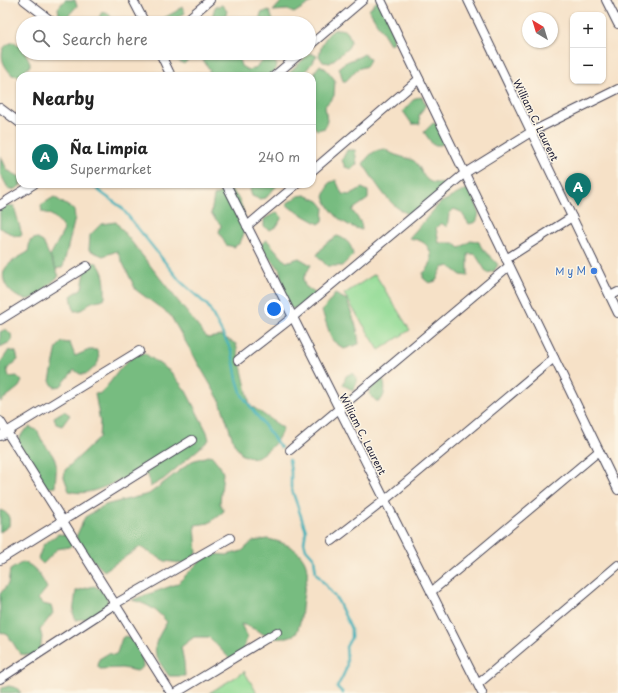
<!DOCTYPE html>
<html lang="en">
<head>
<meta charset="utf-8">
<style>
	body { margin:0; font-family:"Playpen Sans",sans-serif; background:#f6f6f6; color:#222 }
	.controls { position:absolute; right:12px; top:12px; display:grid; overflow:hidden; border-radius:8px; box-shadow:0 1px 3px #0004 }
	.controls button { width:36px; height:36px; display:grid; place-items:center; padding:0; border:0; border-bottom:1px solid #e0e0e0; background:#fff; color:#222; font:20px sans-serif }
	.compass { position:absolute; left:522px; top:12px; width:36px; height:36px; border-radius:50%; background:#fff; box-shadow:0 1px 3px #0004; rotate:322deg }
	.you { position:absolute; left:274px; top:309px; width:14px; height:14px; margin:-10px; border:3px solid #fff; border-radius:50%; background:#1a73e8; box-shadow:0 0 0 6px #1a73e833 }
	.badge { display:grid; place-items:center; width:26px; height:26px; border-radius:50%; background:#0f766e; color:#fff; font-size:13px; font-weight:700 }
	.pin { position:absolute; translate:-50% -33px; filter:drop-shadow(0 1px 2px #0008) }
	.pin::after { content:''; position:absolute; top:21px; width:14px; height:12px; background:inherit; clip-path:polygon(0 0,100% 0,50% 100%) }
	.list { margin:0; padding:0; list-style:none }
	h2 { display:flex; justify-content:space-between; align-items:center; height:52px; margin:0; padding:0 16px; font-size:17px }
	h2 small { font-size:13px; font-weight:400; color:#767676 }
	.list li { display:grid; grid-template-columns:26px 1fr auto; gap:12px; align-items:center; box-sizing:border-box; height:64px; padding:0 16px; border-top:1px solid #e0e0e0 }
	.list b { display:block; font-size:15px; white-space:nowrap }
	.list p { margin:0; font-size:13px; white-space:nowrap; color:#767676 }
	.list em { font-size:13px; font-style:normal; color:#767676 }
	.icon { flex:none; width:22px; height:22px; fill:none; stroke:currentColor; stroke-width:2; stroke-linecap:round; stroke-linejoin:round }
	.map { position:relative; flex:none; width:618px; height:693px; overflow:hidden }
	.search { position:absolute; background:#fff; box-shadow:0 1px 3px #0004; left:16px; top:16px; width:300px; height:44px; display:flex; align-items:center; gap:10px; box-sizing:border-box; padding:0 14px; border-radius:22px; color:#767676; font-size:15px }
	.panel { position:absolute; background:#fff; box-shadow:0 1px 3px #0004; left:16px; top:72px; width:300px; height:116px; border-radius:12px }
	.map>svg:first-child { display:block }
	.green { fill:#94dc97; stroke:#5b7f69 }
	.forest { fill:#77bc80; stroke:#4c6f5e }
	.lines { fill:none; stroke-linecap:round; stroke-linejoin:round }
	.stream { stroke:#3fb0b9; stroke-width:2.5 }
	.minor-casing { stroke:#423f50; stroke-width:10 }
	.minor { stroke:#fff; stroke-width:8 }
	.shop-dot { fill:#3f7fe0; stroke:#fcf5e5; stroke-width:1.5 }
	.labels { text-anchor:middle; stroke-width:3; stroke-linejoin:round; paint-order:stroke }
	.street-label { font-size:10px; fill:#22223b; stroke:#fcf5e5 }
	.shop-label { font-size:10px; fill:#366cbe; stroke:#fcf5e5; text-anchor:end }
</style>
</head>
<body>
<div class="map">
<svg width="618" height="693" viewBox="0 0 618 693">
	<rect width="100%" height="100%" fill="#fcf5e5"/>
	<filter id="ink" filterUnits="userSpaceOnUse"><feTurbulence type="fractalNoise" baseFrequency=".025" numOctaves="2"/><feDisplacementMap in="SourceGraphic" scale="8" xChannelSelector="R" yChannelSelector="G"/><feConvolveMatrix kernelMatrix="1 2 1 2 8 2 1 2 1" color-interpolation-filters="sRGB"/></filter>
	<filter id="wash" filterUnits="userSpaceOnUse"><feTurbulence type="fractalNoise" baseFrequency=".012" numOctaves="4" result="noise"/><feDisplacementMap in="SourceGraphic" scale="16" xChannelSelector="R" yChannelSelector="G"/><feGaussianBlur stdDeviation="0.9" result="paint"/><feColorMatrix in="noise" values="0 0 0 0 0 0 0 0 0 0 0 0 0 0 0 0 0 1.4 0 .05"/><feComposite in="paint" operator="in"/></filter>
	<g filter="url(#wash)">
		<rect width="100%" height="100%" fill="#f6e1c7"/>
		<g class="green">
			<path d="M 375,274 L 410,330 L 379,350 L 344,294 Z"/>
			<path d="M 244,671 L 257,693 L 209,693 L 244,672 Z"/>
		</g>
		<g class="forest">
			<path d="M 65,0 L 75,0 L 77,6 L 66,18 L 59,16 L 58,8 Z"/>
			<path d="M 283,0 L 290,1 L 315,0 L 294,13 L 288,10 L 273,11 Z"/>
			<path d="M 378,0 L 390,12 L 394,42 L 390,44 L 369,10 Z"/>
			<path d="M 222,5 L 227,11 L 223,23 L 212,17 L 215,7 Z"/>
			<path d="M 182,7 L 185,13 L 177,18 L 176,23 L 158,23 L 158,21 L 175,12 Z"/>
			<path d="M 269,10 L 274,23 L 257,23 L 259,21 L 261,13 Z"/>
			<path d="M 102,12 L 109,14 L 114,23 L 96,23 Z"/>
			<path d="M 336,29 C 346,29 349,32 351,42 L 348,48 L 330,63 L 323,62 L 319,56 C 321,45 326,33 336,29 Z"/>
			<path d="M 14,42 C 20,45 31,59 30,66 L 19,76 L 12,75 C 5,67 0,60 3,49 C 7,44 8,44 14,42 Z"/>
			<path d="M 173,53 L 185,53 L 189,59 L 184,64 L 171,57 Z"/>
			<path d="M 198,53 L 290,53 L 279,61 C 270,52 250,51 239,59 L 241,66 L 248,70 L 255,68 L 266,58 L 273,59 L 277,65 L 274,72 L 269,76 L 207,76 L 210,70 Z"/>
			<path d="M 310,53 L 317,56 L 305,72 L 306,76 L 286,76 Z"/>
			<path d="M 364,54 L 370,59 L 367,66 L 357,69 L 346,81 L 343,81 L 339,67 C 347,60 355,60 364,54 Z"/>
			<path d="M 320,65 L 326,69 L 335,80 L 334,96 L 325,106 L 327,121 L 325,128 L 317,130 L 312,123 L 312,79 L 315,79 L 315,71 Z"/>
			<path d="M 422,97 L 426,104 L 419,116 L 420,124 L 412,124 L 403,111 L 415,98 Z"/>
			<path d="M 433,123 L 441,125 L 447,140 L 441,145 L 433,145 L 424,132 Z"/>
			<path d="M 385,149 C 389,152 394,155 399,156 C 404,158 410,158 414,161 C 421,166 421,176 429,181 C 438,186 442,178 449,192 L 412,215 C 389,209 376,182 363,164 C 369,155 373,150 385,149 Z"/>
			<path d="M 347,150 L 355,150 L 357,164 L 352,169 L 345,167 L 342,160 Z"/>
			<path d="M 1,156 L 7,170 L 20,177 L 20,184 L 22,184 L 16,189 L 9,190 L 0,173 Z"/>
			<path d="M 336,180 L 342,194 L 349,195 L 362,188 L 368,191 L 368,199 L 352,210 L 361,223 L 362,230 C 343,225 332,215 324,197 L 329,183 Z"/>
			<path d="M 255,184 L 278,184 L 266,198 L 259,199 L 252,196 L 250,189 Z"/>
			<path d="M 227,189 C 242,194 243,213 247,226 L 240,243 L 234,247 L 226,245 L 219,232 L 221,225 L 211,214 L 214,196 Z"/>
			<path d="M 467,189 C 474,201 483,209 476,222 L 469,224 L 461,212 L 454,209 L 449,214 L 447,227 L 441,223 L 436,228 L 439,243 L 454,243 L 460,248 L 472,240 L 479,242 C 482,252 492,256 498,265 L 494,271 L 487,273 L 475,254 L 468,254 L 468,276 L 461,275 L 449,266 L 442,268 L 436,281 L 429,283 L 423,278 L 423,273 C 433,267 434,251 424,243 C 420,240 414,239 409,238 L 440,203 Z"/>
			<path d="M 305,195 L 319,201 L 324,207 L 323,221 L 319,224 L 292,209 L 286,204 L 298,196 Z"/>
			<path d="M 54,197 L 74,210 L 75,218 L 63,267 L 56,269 L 50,256 L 64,230 C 58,220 54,214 42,212 L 41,205 Z"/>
			<path d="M 6,205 L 14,206 L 22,235 L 15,236 L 0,228 L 0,208 Z"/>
			<path d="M 277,212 L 282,217 L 277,226 L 270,230 L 264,227 L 264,219 Z"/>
			<path d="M 116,222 L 207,338 L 222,336 L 236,344 L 250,405 L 283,428 C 276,445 271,449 255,458 L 242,455 L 234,443 L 220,401 L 170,315 L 136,290 L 117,251 L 103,256 L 89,250 L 90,235 L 101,224 Z"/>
			<path d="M 337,236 C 347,239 352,245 353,255 L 342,266 L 327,266 L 317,255 L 325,244 Z"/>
			<path d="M 36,238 L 43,242 L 59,276 C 51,282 40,297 30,299 C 16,301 0,285 4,271 C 8,262 20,257 28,252 L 30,241 Z"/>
			<path d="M 267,240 L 286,262 L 299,258 L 311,265 L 303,279 L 305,286 L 316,294 L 299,308 L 288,309 L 279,297 C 280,289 283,277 279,269 C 274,259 263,256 261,244 Z"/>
			<path d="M 87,262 L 97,263 C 106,274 105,284 105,298 C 100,301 97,300 92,302 C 84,305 86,311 74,311 L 71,296 L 82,288 Z"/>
			<path d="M 335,294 L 347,300 L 357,329 L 359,344 L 344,349 L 332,340 L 322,311 Z"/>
			<path d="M 6,329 L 11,334 L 12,341 L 0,347 L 0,332 Z"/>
			<path d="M 62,342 L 70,343 L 75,356 L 89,350 L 97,350 C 102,362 96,366 87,374 L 80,374 L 74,370 L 61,386 L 54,387 L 50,381 L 57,347 Z"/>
			<path d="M 9,350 L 16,352 L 18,360 L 7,369 L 9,377 L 17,376 L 22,381 L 19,387 L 0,402 L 0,363 Z"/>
			<path d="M 144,353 L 171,372 L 186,391 L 207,432 L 209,440 L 164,479 L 150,487 L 148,475 C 123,471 96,500 69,491 L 64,477 L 65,470 L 99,438 L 100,422 L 95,393 L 99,394 C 115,381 122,357 144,353 Z"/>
			<path d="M 352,373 L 357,379 L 354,391 L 343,385 L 346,376 Z"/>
			<path d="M 382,378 C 386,385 386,395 380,401 L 376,401 L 369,394 L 371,381 Z"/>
			<path d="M 64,411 L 70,415 L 62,426 L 56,424 L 54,417 Z"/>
			<path d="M 30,427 L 38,431 C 40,444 54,451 56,464 C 57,471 55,480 55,487 L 47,488 L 16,443 L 24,431 Z"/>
			<path d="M 211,455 L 220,466 L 223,473 L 220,503 L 224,511 L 209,523 L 195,525 L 197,553 L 187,564 L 165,561 L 140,547 L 104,571 L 82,550 L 76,537 L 85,517 L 105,505 L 149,494 L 192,461 Z"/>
			<path d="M 0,510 C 9,513 10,517 9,526 L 0,532 Z"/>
			<path d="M 58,534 L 68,535 L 72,545 L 69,547 L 57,549 L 43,564 L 38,559 L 43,545 Z"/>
			<path d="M 268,539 C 288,543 310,553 307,578 C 306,583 304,588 304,593 C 301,609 303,618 296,634 C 267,646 267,631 241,624 L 247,637 L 243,652 L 230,659 L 209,637 L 194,637 L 181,647 L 184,662 L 185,676 L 169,676 C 151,651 151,648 167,622 C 157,610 148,604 132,600 L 177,584 L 198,563 L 212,554 L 227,555 L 242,551 L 253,541 Z"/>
			<path d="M 23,562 C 36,566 41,577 47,588 L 38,599 L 43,604 L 51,606 L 53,613 L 40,630 L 42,637 L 40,652 L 34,656 L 20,654 L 8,635 L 0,632 L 0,594 L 8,584 L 10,570 Z"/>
			<path d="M 94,586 C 103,590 108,594 108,604 L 98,617 L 76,620 L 73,613 L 76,591 Z"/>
			<path d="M 125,636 C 140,642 142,654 143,667 L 137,671 L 122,668 L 100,669 L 98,667 L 99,659 L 109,653 L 114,655 L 117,653 L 122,638 Z"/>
			<path d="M 9,686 L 17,688 L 21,693 L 0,693 L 2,688 Z"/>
		</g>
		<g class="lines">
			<g class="stream">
				<path d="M 91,184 L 103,194 L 121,207 L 180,281 L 208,306 L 232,352 L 237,379 L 242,395 L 281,448"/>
				<path d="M 289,460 L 291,471 L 291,487 L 306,531 L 304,542 L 306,549 L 314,558 L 316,573 L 338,601 L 351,629 L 351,638 L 346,647 C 348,668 348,667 337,687 L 343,693"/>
			</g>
		</g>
	</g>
	<g filter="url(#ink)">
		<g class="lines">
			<defs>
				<g id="minor">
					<path d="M 24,0 L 50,20"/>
					<path d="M 133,0 L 145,23"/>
					<path d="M 381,0 L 618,490"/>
					<path d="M 468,0 L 618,313"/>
					<path d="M 606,0 L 618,24"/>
					<path d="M 183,23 L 210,0"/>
					<path d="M 309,46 L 363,0"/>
					<path d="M 160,53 L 171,76"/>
					<path d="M 274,76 L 301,53"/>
					<path d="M 0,108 L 20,123"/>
					<path d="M 312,171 L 419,79"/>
					<path d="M 226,184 L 482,693"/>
					<path d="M 0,205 L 34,184"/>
					<path d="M 247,226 L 297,184"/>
					<path d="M 506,259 L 572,217"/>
					<path d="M 610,296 L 618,292"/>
					<path d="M 0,320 L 87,266"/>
					<path d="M 238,360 L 293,317 L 465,173 L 531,132 L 618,89"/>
					<path d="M 0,421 L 171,693"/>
					<path d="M 0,436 L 139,351"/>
					<path d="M 290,450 L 509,266"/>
					<path d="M 332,541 L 385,500 L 554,358"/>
					<path d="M 0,560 L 192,440"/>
					<path d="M 431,592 L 599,451"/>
					<path d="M 0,679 L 115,604 L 230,538"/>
					<path d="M 478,684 L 618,565"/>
					<path d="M 176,693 L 277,632"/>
				</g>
			</defs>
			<use href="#minor" class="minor-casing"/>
			<use href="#minor" class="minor"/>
		</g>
	</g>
	<circle class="shop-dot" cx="594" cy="271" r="4"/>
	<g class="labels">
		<g class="street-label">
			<text transform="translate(536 120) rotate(64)" y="4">William C. Laurent</text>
			<text transform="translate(363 434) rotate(63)" y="4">William C. Laurent</text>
		</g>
		<g class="shop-label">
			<text x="586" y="275">M y M</text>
		</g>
	</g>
</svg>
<div class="controls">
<button>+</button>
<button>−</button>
</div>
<svg class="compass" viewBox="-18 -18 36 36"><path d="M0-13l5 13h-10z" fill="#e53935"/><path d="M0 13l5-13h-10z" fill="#767676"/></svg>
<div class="you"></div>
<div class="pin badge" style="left:578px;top:206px">A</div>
<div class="search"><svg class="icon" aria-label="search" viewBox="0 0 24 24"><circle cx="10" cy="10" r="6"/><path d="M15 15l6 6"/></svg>Search here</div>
<section class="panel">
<h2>Nearby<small></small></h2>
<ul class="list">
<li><span class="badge">A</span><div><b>Ña Limpia</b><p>Supermarket</p></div><em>240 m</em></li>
</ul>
</section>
</div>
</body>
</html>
